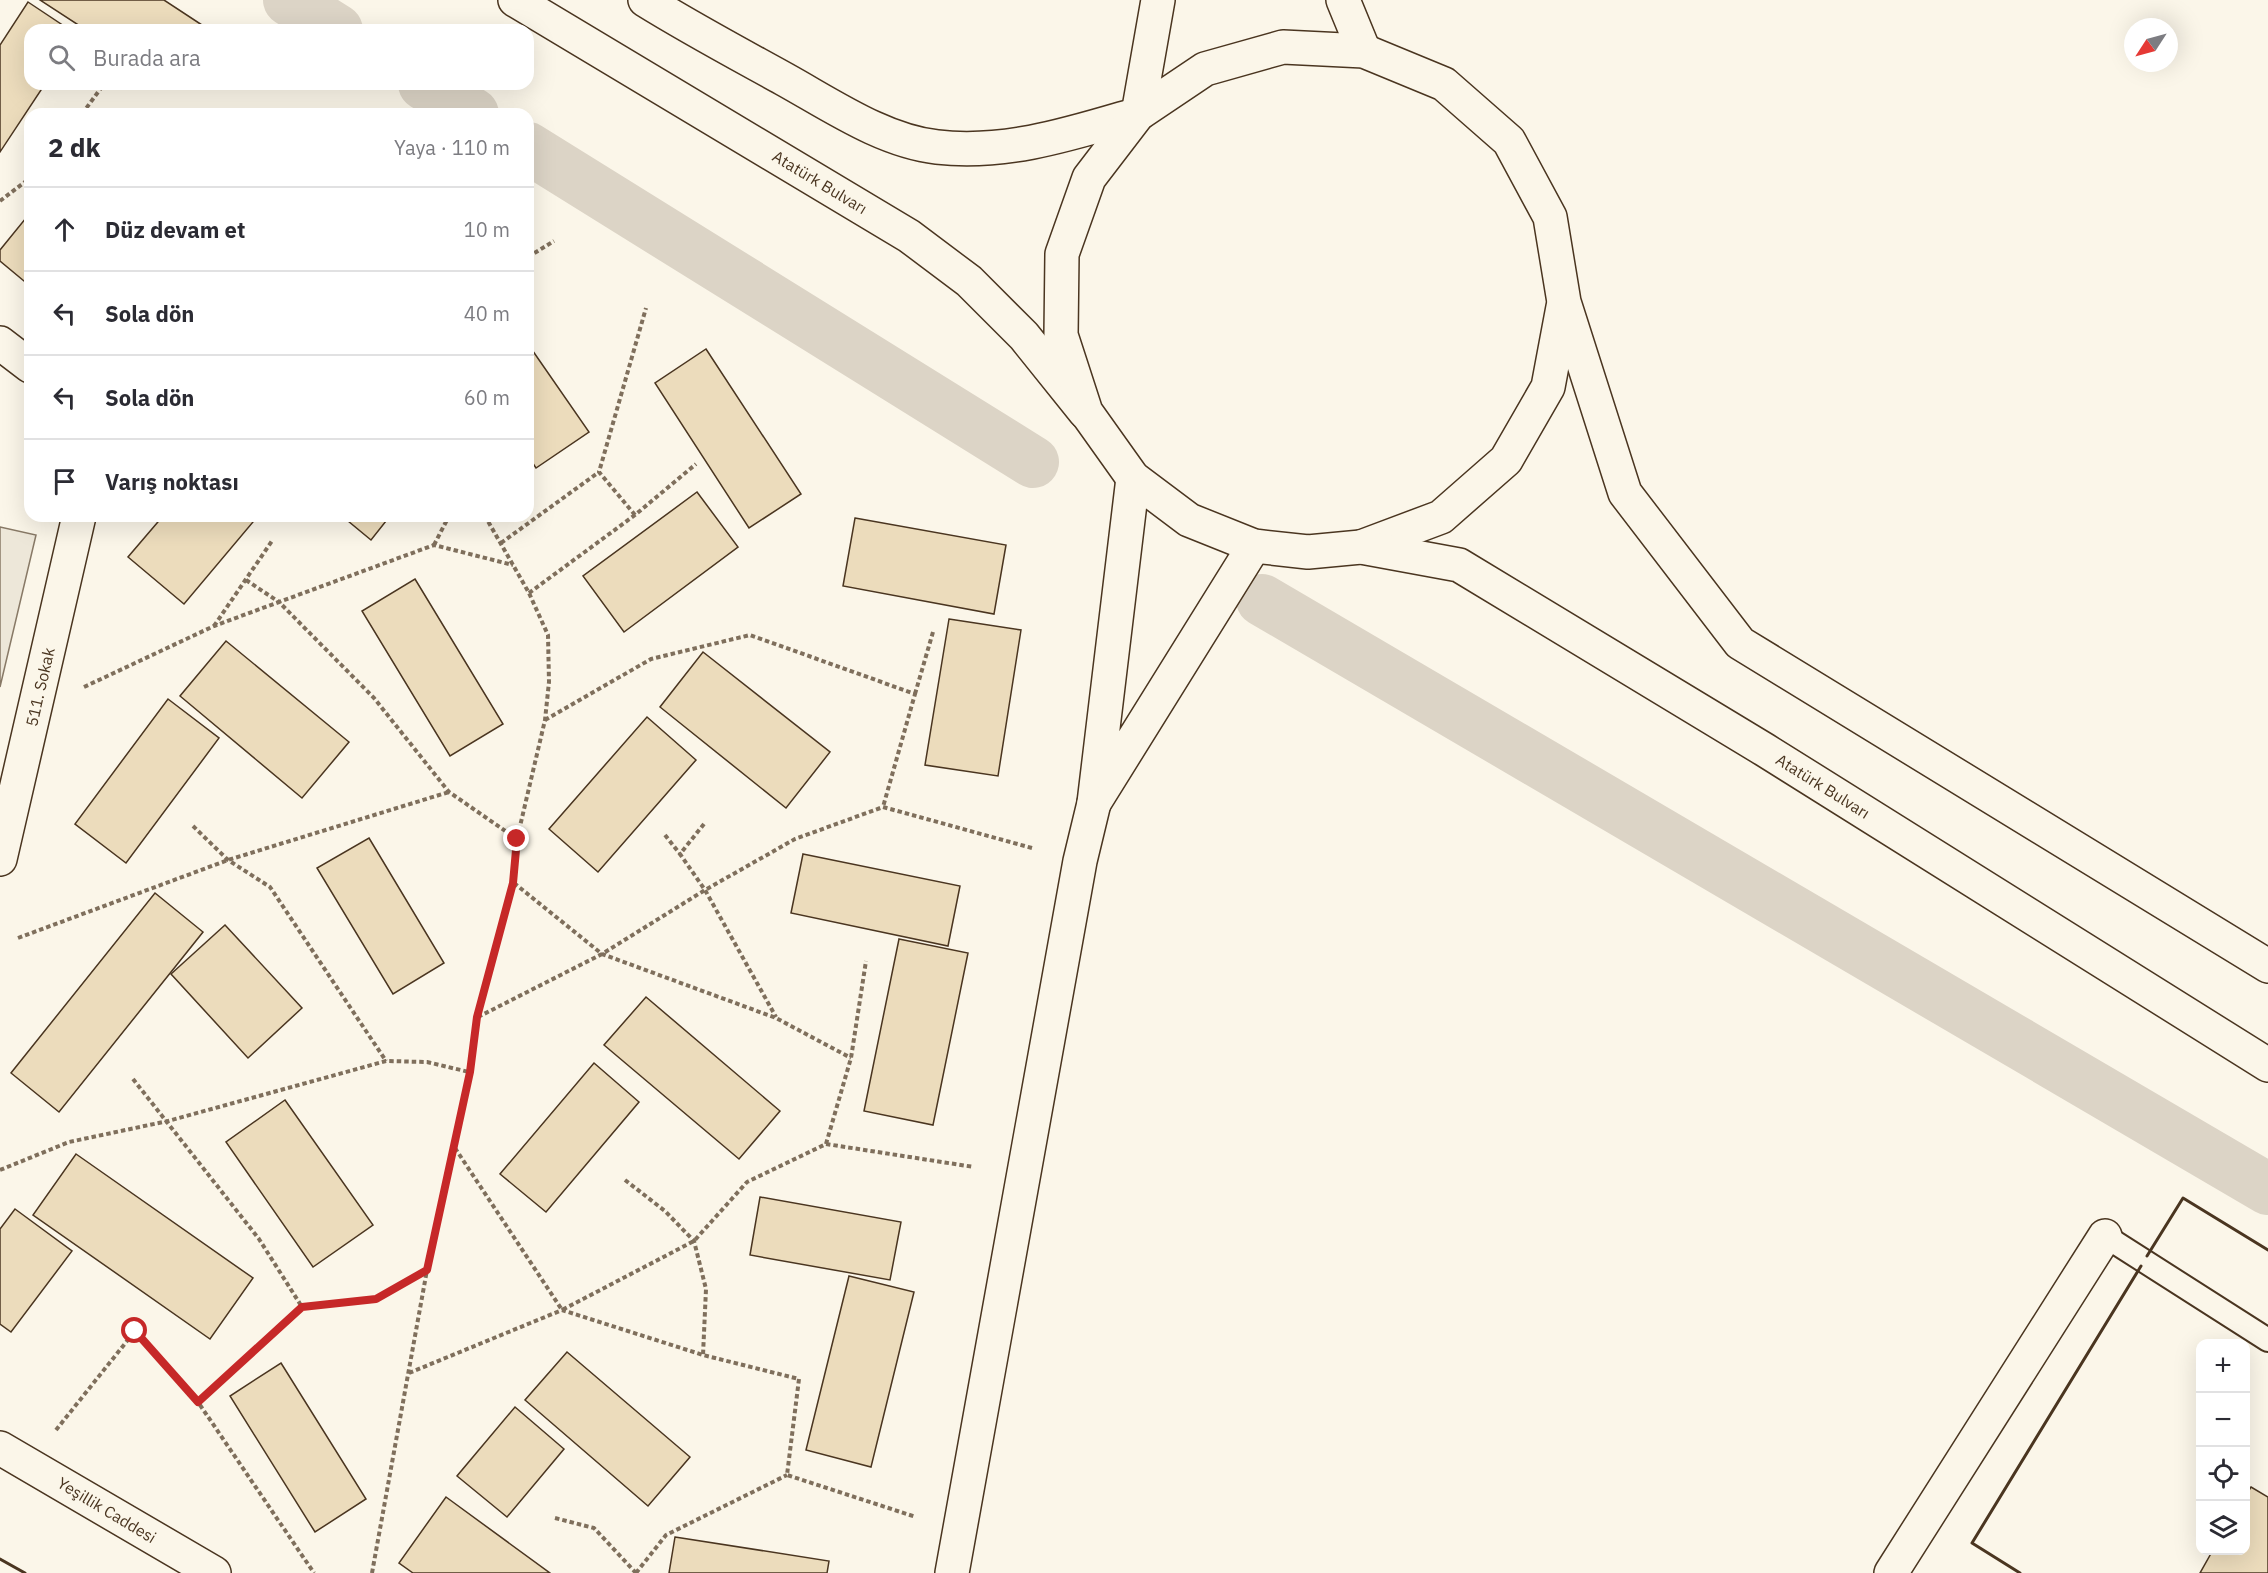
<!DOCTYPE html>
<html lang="tr">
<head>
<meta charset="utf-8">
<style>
	body { margin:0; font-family:"IBM Plex Sans",sans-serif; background:#f2f2f3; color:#2b2b33 }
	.controls { position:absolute; right:18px; bottom:18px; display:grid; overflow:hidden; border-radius:12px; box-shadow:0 6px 24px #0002 }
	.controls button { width:54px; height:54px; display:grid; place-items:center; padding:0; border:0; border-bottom:2px solid #e1e1e2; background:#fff; color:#2b2b33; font:30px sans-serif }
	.compass { position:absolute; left:2124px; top:18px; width:54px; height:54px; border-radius:50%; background:#fff; box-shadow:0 6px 24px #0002; rotate:234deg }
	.stop { position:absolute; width:18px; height:18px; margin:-14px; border:4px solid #c62828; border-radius:50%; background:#fff }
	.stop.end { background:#c62828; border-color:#fff; box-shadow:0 2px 6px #0008 }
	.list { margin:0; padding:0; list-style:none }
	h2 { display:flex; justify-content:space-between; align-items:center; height:78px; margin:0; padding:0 24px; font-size:26px }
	h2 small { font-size:20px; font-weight:400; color:#7c7c81 }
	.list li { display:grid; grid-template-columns:39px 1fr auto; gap:18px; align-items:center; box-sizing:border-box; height:84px; padding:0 24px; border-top:2px solid #e1e1e2 }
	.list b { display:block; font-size:22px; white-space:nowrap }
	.list em { font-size:20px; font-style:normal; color:#7c7c81 }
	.icon { flex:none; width:33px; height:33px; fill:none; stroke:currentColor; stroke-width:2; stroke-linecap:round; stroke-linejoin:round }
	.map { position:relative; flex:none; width:2268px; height:1573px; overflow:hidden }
	.search { position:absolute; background:#fff; box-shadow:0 6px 24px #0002; left:24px; top:24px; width:510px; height:66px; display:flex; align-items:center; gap:15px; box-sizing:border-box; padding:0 21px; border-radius:18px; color:#7c7c81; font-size:22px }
	.panel { position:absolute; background:#fff; box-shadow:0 6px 24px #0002; left:24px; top:108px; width:510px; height:414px; border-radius:18px }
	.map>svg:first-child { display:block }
	.parking { fill:#ede7d9; stroke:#887966; stroke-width:1.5 }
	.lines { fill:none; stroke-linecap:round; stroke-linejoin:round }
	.canal { stroke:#dcd4c6; stroke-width:52 }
	.building { fill:#ecdcbc; stroke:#4a3520; stroke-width:1.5 }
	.service-casing { stroke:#4a3520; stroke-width:26 }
	.minor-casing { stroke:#4a3520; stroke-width:36 }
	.secondary-casing { stroke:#4a3520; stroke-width:36 }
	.primary-casing { stroke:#4a3520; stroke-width:36 }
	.trunk-casing { stroke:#4a3520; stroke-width:36 }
	.path { stroke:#7f6f5c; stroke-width:4; stroke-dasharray:4.5 3; stroke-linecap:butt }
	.service { stroke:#fbf6e9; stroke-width:22 }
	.minor { stroke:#fbf6e9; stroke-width:33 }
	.secondary { stroke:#fbf6e9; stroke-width:33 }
	.primary { stroke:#fbf6e9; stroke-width:33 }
	.trunk { stroke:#fbf6e9; stroke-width:33 }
	.wall { stroke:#4a3520; stroke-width:3 }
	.route { stroke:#c62828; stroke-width:8 }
	.labels { text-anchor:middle; stroke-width:4.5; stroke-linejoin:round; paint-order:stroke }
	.street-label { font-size:16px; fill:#4a3520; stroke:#fbf6e9 }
</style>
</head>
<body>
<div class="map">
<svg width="2268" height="1573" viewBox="0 0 2268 1573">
	<rect width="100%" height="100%" fill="#fbf6e9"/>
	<path class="parking" d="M 0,527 L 36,535 L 0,687 Z"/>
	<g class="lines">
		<g class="canal">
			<path d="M 289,0 L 337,30"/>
			<path d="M 424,84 L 473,114"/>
			<path d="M 528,148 L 1033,462"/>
			<path d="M 1262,600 L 2268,1189"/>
		</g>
	</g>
	<g class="building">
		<path d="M 40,0 L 164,0 L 202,25 L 198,30 L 86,30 Z"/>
		<path d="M 28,2 L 70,30 L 30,30 L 30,84 L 45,84 L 0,152 L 0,45 Z"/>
		<path d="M 30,213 L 30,286 L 0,261 L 0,250 Z"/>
		<path d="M 528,344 L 589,432 L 536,468 L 528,456 Z"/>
		<path d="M 706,349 L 801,494 L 749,528 L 655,383 Z"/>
		<path d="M 697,492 L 738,547 L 624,632 L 583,576 Z"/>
		<path d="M 163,516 L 258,516 L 184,604 L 128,557 Z"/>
		<path d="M 342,516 L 390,516 L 371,540 Z"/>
		<path d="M 855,518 L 1006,545 L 994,614 L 843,586 Z"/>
		<path d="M 415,579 L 503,724 L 450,756 L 362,611 Z"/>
		<path d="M 949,619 L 1021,630 L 998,776 L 925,765 Z"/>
		<path d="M 226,641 L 349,742 L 302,798 L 180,696 Z"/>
		<path d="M 703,652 L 830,752 L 786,808 L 660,707 Z"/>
		<path d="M 168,699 L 219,738 L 126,863 L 75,824 Z"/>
		<path d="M 647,717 L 696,760 L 598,872 L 549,829 Z"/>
		<path d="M 369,838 L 444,963 L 393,994 L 317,868 Z"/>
		<path d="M 803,854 L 960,886 L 948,946 L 791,913 Z"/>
		<path d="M 155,893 L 203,932 L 59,1112 L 11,1073 Z"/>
		<path d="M 225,925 L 302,1008 L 248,1058 L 171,974 Z"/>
		<path d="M 899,939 L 968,953 L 933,1125 L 864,1111 Z"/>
		<path d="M 646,997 L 780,1111 L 739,1159 L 604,1045 Z"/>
		<path d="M 594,1063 L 639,1102 L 546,1212 L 500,1174 Z"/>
		<path d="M 285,1100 L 373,1225 L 313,1267 L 226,1142 Z"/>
		<path d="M 76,1154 L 253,1278 L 210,1339 L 33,1215 Z"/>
		<path d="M 760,1197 L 901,1222 L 890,1280 L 750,1255 Z"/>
		<path d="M 15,1209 L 72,1251 L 11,1332 L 0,1324 L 0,1229 Z"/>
		<path d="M 849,1276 L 914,1292 L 871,1467 L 806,1450 Z"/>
		<path d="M 567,1352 L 690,1457 L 648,1506 L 525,1400 Z"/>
		<path d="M 281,1363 L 366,1499 L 315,1532 L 230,1396 Z"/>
		<path d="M 515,1407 L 564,1449 L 507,1517 L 457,1476 Z"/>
		<path d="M 2251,1487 L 2268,1497 L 2268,1573 L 2200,1573 L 2213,1550 L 2246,1550 L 2246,1496 Z"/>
		<path d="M 446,1497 L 550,1573 L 413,1573 L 399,1563 Z"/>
		<path d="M 675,1537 L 829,1561 L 827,1573 L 669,1573 Z"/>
	</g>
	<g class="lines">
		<defs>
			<path id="service" d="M 2105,1236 L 2268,1340"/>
			<g id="minor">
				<path d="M 0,343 L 30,366"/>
				<path d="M 0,859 L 79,516"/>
				<path d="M 1891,1573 L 2105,1236"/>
			</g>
			<g id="secondary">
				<path d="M 1133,478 L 1094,803 L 1254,546"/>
				<path d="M 0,1448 L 214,1573"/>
				<path d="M 952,1573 L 1080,861 L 1094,803"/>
			</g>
			<g id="primary">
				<path d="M 515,0 L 909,236 L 969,281 L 1024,336 L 1085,412"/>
				<path d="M 645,0 C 690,28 737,53 784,79 C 831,105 883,141 937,147 C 1007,155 1073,133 1138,114"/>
			</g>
			<g id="trunk">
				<path d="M 1343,0 L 1364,51"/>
				<path d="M 1138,114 L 1158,0"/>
				<path d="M 1361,547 L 1441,517 L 1506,460 L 1548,387 L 1563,307"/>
				<path d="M 2268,966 L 1740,643 L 1625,493 L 1564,302 L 1550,217 L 1509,141 L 1444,84 L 1364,51 L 1283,47 L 1205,69 L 1138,114 L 1089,178 L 1062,254 L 1061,335 L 1086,412 L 1133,478 L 1189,520 L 1254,546 L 1308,552 L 1361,547 L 1459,565 L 1765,750 L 2268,1065"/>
			</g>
		</defs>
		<use href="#service" class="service-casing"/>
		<use href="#minor" class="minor-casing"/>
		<use href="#secondary" class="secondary-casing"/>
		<use href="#primary" class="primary-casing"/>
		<use href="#trunk" class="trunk-casing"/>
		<g class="path">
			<path d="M 82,114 L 101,88"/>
			<path d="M 0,201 L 30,178"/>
			<path d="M 528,257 L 554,241"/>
			<path d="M 635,515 L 599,472 L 646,308"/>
			<path d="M 501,543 L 599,472"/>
			<path d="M 434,545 L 449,516"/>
			<path d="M 246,580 L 279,602 L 434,545 L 513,565"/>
			<path d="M 529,593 L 635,515 L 696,464"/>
			<path d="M 214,626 L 272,541"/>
			<path d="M 84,687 L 214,626 L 279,602 L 374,698 L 449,792 L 517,839"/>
			<path d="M 915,694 L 933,632"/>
			<path d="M 545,720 L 651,659 L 750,635 L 915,694 L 883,807"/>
			<path d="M 704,824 L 680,854 L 705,890 L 776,1017"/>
			<path d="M 193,826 L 228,860 L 270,887 L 386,1061"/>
			<path d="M 665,835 L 680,854"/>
			<path d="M 514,883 L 602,954 L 776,1018 L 851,1058"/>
			<path d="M 18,938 L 228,860 L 449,792"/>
			<path d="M 478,1017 L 602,954 L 705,890 L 795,839 L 883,807 L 1032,848"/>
			<path d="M 133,1079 L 259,1239 L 302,1307"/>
			<path d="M 826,1144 L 851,1058 L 866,961"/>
			<path d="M 455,1148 L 562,1310 L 694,1241 L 747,1182 L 826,1144 L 974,1167"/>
			<path d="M 0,1170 L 69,1142 L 168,1121 L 386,1061 L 427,1062 L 469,1072"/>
			<path d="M 625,1180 L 665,1211 L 694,1241 L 706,1289 L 703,1355"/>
			<path d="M 409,1373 L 562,1310 L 703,1355 L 799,1379 L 787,1475 L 916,1517"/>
			<path d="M 198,1402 L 302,1307 L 376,1299 L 427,1270"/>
			<path d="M 56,1430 L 135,1331 L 198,1402 L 314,1573"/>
			<path d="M 555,1518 L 594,1528 L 636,1573"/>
			<path d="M 372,1573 L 427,1270 L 469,1072 L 477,1017 L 513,883 L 517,839 L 545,720 L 549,682 L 548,635 L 529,593 L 485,516"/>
			<path d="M 636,1573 L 666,1535 L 787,1475"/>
		</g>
		<use href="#service" class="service"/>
		<use href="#minor" class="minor"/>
		<use href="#secondary" class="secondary"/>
		<use href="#primary" class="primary"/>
		<use href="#trunk" class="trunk"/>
		<g class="wall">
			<path d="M 2147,1256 L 2183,1198 L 2268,1250"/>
			<path d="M 0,1559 L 25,1573"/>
			<path d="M 2020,1573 L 1972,1543 L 2141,1266"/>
		</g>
	</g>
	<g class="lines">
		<path class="route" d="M 135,1331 L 198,1402 L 302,1307 L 376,1299 L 427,1270 L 470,1072 L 477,1017 L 513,883 L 517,839"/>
	</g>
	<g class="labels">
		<g class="street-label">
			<text transform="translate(820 182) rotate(31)" y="6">Atatürk Bulvarı</text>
			<text transform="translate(40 687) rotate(-77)" y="6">511. Sokak</text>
			<text transform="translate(1823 786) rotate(32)" y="6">Atatürk Bulvarı</text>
			<text transform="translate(107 1510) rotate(31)" y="6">Yeşillik Caddesi</text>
		</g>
	</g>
</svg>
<div class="controls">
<button>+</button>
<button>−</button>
<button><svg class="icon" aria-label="locate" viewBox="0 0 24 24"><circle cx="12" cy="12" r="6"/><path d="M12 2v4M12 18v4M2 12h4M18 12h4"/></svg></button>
<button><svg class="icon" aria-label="layers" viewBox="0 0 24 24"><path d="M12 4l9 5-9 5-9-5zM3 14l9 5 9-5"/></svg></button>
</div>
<svg class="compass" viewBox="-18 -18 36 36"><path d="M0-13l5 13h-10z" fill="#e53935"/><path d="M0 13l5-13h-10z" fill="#7c7c81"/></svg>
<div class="stop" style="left:135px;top:1331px"></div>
<div class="stop end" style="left:517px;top:839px"></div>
<div class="search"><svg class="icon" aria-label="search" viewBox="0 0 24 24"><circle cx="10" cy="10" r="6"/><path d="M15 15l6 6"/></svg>Burada ara</div>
<section class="panel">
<h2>2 dk<small>Yaya · 110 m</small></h2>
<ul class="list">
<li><svg class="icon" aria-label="ahead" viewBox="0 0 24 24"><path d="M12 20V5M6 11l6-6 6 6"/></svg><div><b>Düz devam et</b></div><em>10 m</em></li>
<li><svg class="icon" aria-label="left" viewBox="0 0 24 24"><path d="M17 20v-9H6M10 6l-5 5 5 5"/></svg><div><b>Sola dön</b></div><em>40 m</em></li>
<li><svg class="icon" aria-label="left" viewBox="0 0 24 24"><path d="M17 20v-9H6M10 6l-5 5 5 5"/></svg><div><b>Sola dön</b></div><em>60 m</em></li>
<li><svg class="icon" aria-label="arrive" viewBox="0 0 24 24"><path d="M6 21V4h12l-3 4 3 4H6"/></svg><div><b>Varış noktası</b></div></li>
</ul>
</section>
</div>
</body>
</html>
